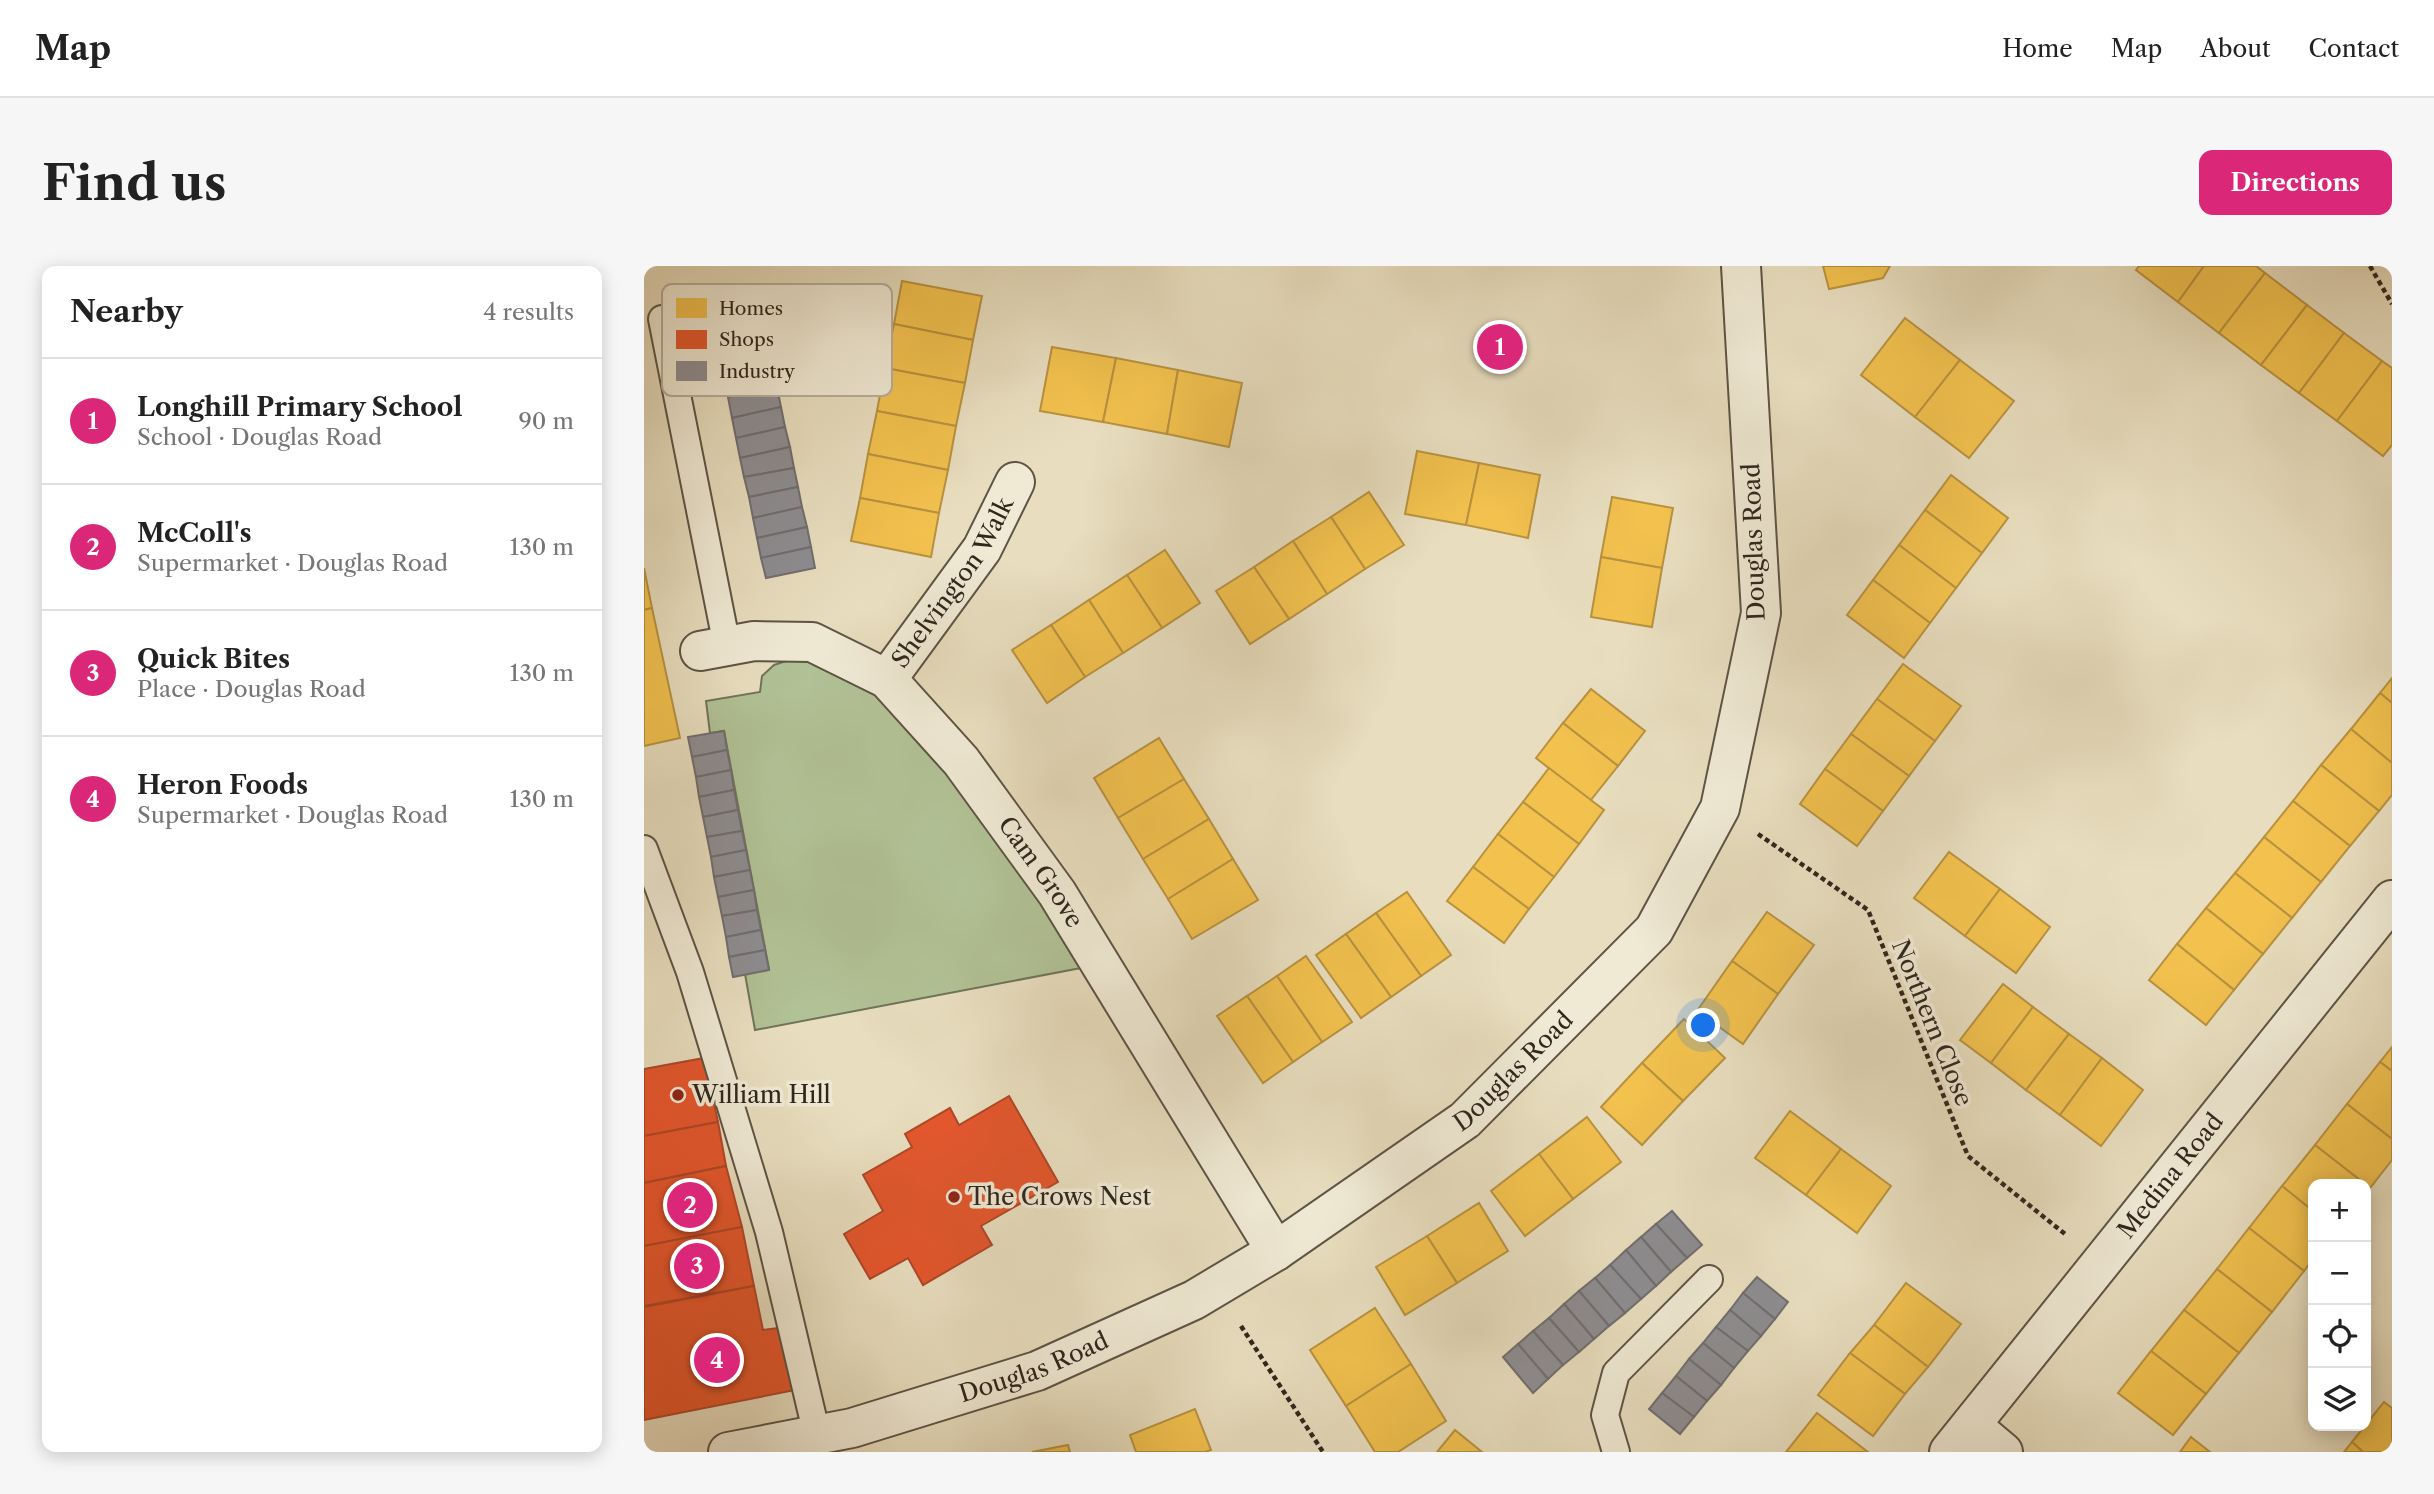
<!DOCTYPE html>
<html lang="en">
<head>
<meta charset="utf-8">
<style>
	body { margin:0; font-family:"Libre Caslon Text",serif; background:#f6f6f6; color:#222 }
	.controls { position:absolute; right:21px; bottom:21px; display:grid; overflow:hidden; border-radius:14px; box-shadow:0 4px 18px #0003 }
	.controls button { width:63px; height:63px; display:grid; place-items:center; padding:0; border:0; border-bottom:2px solid #e0e0e0; background:#fff; color:#222; font:35px sans-serif }
	.you { position:absolute; left:1060px; top:760px; width:24px; height:24px; margin:-18px; border:5px solid #fff; border-radius:50%; background:#1a73e8; box-shadow:0 0 0 10px #1a73e833 }
	.badge { display:grid; place-items:center; width:46px; height:46px; border-radius:50%; background:#db2777; color:#fff; font-size:23px; font-weight:700 }
	.pin { position:absolute; translate:-50% -50%; border:4px solid #fff; box-shadow:0 2px 7px #0006 }
	.list { margin:0; padding:0; list-style:none }
	h2 { display:flex; justify-content:space-between; align-items:center; height:91px; margin:0; padding:0 28px; font-size:30px }
	h2 small { font-size:23px; font-weight:400; color:#767676 }
	.list li { display:grid; grid-template-columns:46px 1fr auto; gap:21px; align-items:center; box-sizing:border-box; height:126px; padding:0 28px; border-top:2px solid #e0e0e0 }
	.list b { display:block; font-size:26px; white-space:nowrap }
	.list p { margin:0; font-size:23px; white-space:nowrap; color:#767676 }
	.list em { font-size:23px; font-style:normal; color:#767676 }
	.icon { flex:none; width:38px; height:38px; fill:none; stroke:currentColor; stroke-width:2; stroke-linecap:round; stroke-linejoin:round }
	.map { position:relative; flex:none; width:1748px; height:1186px; overflow:hidden; border-radius:14px }
	header { display:flex; align-items:center; gap:42px; box-sizing:border-box; height:98px; padding:0 35px; background:#fff; border-bottom:2px solid #e0e0e0 }
	header strong { font-size:33px }
	nav { display:flex; gap:38px; margin-inline-start:auto; font-size:24px }
	.intro { display:flex; align-items:center; justify-content:space-between; box-sizing:border-box; height:168px; padding:0 42px }
	h1 { margin:0; font-size:49px }
	.button { padding:18px 32px; border-radius:14px; background:#db2777; color:#fff; font-size:24px; font-weight:700 }
	main { display:flex; gap:42px; padding:0 42px }
	aside { flex:1; background:#fff; border-radius:14px; box-shadow:0 4px 18px #0003 }
	.map>svg:first-child { display:block }
	.green { fill:#b1c296; stroke:#70745a; stroke-width:2 }
	.homes { fill:#f2c14e; stroke:#b89240; stroke-width:2 }
	.shops { fill:#e4572e; stroke:#ae4829; stroke-width:2 }
	.industry { fill:#8d8d92; stroke:#716e6f; stroke-width:2 }
	.lines { fill:none; stroke-linecap:round; stroke-linejoin:round }
	.lane-casing { stroke:#5e5446; stroke-width:30 }
	.street-casing { stroke:#5e5446; stroke-width:42 }
	.path { stroke:#30261e; stroke-width:4.5; stroke-dasharray:5 3.5; stroke-linecap:butt }
	.lane { stroke:#f0ead5; stroke-width:26 }
	.street { stroke:#f0ead5; stroke-width:38 }
	.poi-dot { fill:#8f2418; stroke:#f0ead5; stroke-width:2.5 }
	.labels { text-anchor:middle; stroke-width:7; stroke-linejoin:round; paint-order:stroke }
	.street-label { font-size:24px; fill:#30261e; stroke:#f0ead5 }
	.poi-label { font-size:24px; fill:#30261e; stroke:#f0ead5; text-anchor:start }
	.key { fill:#f0ead5; stroke:#b6af9e; stroke-width:2 }
	.key-label { font-size:19px; fill:#30261e }
</style>
</head>
<body>
<header>
<strong>Map</strong>
<nav><a>Home</a><a>Map</a><a>About</a><a>Contact</a></nav>
</header>
<div class="intro"><h1>Find us</h1><a class="button">Directions</a></div>
<main>
<aside>
<h2>Nearby<small>4 results</small></h2>
<ul class="list">
<li><span class="badge">1</span><div><b>Longhill Primary School</b><p>School · Douglas Road</p></div><em>90 m</em></li>
<li><span class="badge">2</span><div><b>McColl's</b><p>Supermarket · Douglas Road</p></div><em>130 m</em></li>
<li><span class="badge">3</span><div><b>Quick Bites</b><p>Place · Douglas Road</p></div><em>130 m</em></li>
<li><span class="badge">4</span><div><b>Heron Foods</b><p>Supermarket · Douglas Road</p></div><em>130 m</em></li>
</ul>
</aside>
<div class="map">
<svg width="1748" height="1186" viewBox="0 0 1748 1186">
	<rect width="100%" height="100%" fill="#e8debf"/>
	<filter id="stains"><feTurbulence type="fractalNoise" baseFrequency=".00286" numOctaves="4"/><feColorMatrix values="0 0 0 0 .2 0 0 0 0 .09 0 0 0 0 .02 0 0 0 .5 -.17"/></filter>
	<radialGradient id="worn" r=".72"><stop offset=".6" stop-color="#630" stop-opacity="0"/><stop offset="1" stop-color="#630" stop-opacity=".3"/></radialGradient>
	<path class="green" d="M 148,393 L 177,398 L 244,435 L 356,564 L 437,702 L 111,764 L 101,708 L 125,703 L 80,465 L 66,467 L 62,435 L 116,426 L 118,410 L 130,399 Z"/>
	<g class="homes">
		<path d="M 1179,0 L 1246,0 L 1239,12 L 1185,23 Z"/>
		<path d="M 1495,0 L 1560,0 L 1534,36 L 1492,4 Z"/>
		<path d="M 1560,0 L 1612,0 L 1621,7 L 1575,67 L 1534,36 Z"/>
		<path d="M 1621,7 L 1663,39 L 1617,99 L 1575,67 Z"/>
		<path d="M 258,15 L 338,30 L 329,74 L 250,58 Z"/>
		<path d="M 1663,39 L 1700,67 L 1655,127 L 1617,99 Z"/>
		<path d="M 1261,52 L 1316,94 L 1271,151 L 1217,109 Z"/>
		<path d="M 250,58 L 329,74 L 321,117 L 241,102 Z"/>
		<path d="M 1700,67 L 1738,95 L 1693,155 L 1655,127 Z"/>
		<path d="M 408,81 L 472,92 L 459,156 L 396,145 Z"/>
		<path d="M 472,92 L 534,104 L 523,168 L 459,156 Z"/>
		<path d="M 1316,94 L 1370,135 L 1325,192 L 1271,151 Z"/>
		<path d="M 1738,95 L 1748,102 L 1748,179 L 1739,190 L 1693,155 Z"/>
		<path d="M 241,102 L 321,117 L 312,160 L 233,145 Z"/>
		<path d="M 534,104 L 598,117 L 585,181 L 523,168 Z"/>
		<path d="M 233,145 L 312,160 L 304,204 L 224,188 Z"/>
		<path d="M 773,185 L 835,197 L 822,259 L 761,248 Z"/>
		<path d="M 224,188 L 304,204 L 295,247 L 216,232 Z"/>
		<path d="M 835,197 L 896,209 L 884,272 L 822,259 Z"/>
		<path d="M 1307,209 L 1364,252 L 1338,287 L 1281,244 Z"/>
		<path d="M 725,226 L 760,279 L 721,303 L 687,251 Z"/>
		<path d="M 968,231 L 1029,242 L 1018,302 L 957,291 Z"/>
		<path d="M 216,232 L 295,247 L 287,291 L 207,275 Z"/>
		<path d="M 1281,244 L 1338,287 L 1312,322 L 1255,279 Z"/>
		<path d="M 687,251 L 721,303 L 683,328 L 649,275 Z"/>
		<path d="M 649,275 L 683,328 L 645,353 L 610,301 Z"/>
		<path d="M 1255,279 L 1312,322 L 1286,357 L 1229,314 Z"/>
		<path d="M 521,284 L 556,337 L 518,362 L 483,309 Z"/>
		<path d="M 957,291 L 1018,302 L 1008,361 L 947,351 Z"/>
		<path d="M 610,301 L 645,353 L 606,378 L 572,325 Z"/>
		<path d="M 0,302 L 8,342 L 0,344 Z"/>
		<path d="M 483,309 L 518,362 L 479,387 L 445,334 Z"/>
		<path d="M 1229,314 L 1286,357 L 1260,392 L 1203,349 Z"/>
		<path d="M 445,334 L 479,387 L 441,411 L 407,359 Z"/>
		<path d="M 8,342 L 36,472 L 0,480 L 0,344 Z"/>
		<path d="M 407,359 L 441,411 L 403,437 L 368,384 Z"/>
		<path d="M 1259,398 L 1317,440 L 1291,475 L 1233,433 Z"/>
		<path d="M 1748,412 L 1748,437 L 1736,427 Z"/>
		<path d="M 947,423 L 1001,465 L 974,500 L 919,457 Z"/>
		<path d="M 1736,427 L 1748,437 L 1748,497 L 1707,463 Z"/>
		<path d="M 1233,433 L 1291,475 L 1265,510 L 1207,468 Z"/>
		<path d="M 919,457 L 974,500 L 946,535 L 892,492 Z"/>
		<path d="M 1707,463 L 1748,497 L 1748,529 L 1735,545 L 1677,499 Z"/>
		<path d="M 1207,468 L 1265,510 L 1239,545 L 1181,503 Z"/>
		<path d="M 515,472 L 540,513 L 474,552 L 450,512 Z"/>
		<path d="M 1677,499 L 1735,545 L 1706,580 L 1649,535 Z"/>
		<path d="M 905,502 L 960,544 L 935,578 L 879,536 Z"/>
		<path d="M 1181,503 L 1239,545 L 1213,580 L 1156,538 Z"/>
		<path d="M 540,513 L 565,553 L 499,593 L 474,552 Z"/>
		<path d="M 1649,535 L 1706,580 L 1677,616 L 1620,571 Z"/>
		<path d="M 879,536 L 935,578 L 910,611 L 854,568 Z"/>
		<path d="M 565,553 L 589,593 L 524,633 L 499,593 Z"/>
		<path d="M 854,568 L 910,611 L 885,643 L 829,601 Z"/>
		<path d="M 1620,571 L 1677,616 L 1648,652 L 1591,607 Z"/>
		<path d="M 1305,586 L 1356,623 L 1321,670 L 1270,632 Z"/>
		<path d="M 589,593 L 614,634 L 548,673 L 524,633 Z"/>
		<path d="M 829,601 L 885,643 L 860,677 L 803,635 Z"/>
		<path d="M 1591,607 L 1648,652 L 1619,688 L 1562,642 Z"/>
		<path d="M 1356,623 L 1406,661 L 1372,707 L 1321,670 Z"/>
		<path d="M 763,626 L 807,689 L 777,710 L 732,647 Z"/>
		<path d="M 1562,642 L 1619,688 L 1590,724 L 1533,678 Z"/>
		<path d="M 1123,646 L 1170,679 L 1134,728 L 1088,695 Z"/>
		<path d="M 732,647 L 777,710 L 747,731 L 702,668 Z"/>
		<path d="M 702,668 L 747,731 L 717,752 L 672,689 Z"/>
		<path d="M 1533,678 L 1590,724 L 1562,759 L 1505,714 Z"/>
		<path d="M 662,690 L 708,756 L 678,776 L 633,710 Z"/>
		<path d="M 1088,695 L 1134,728 L 1099,778 L 1053,745 Z"/>
		<path d="M 633,710 L 678,776 L 649,796 L 603,730 Z"/>
		<path d="M 1359,718 L 1389,741 L 1347,797 L 1316,774 Z"/>
		<path d="M 603,730 L 649,796 L 619,817 L 573,750 Z"/>
		<path d="M 1389,741 L 1425,768 L 1382,824 L 1347,797 Z"/>
		<path d="M 1040,753 L 1081,792 L 1039,835 L 998,797 Z"/>
		<path d="M 1425,768 L 1458,792 L 1416,849 L 1382,824 Z"/>
		<path d="M 1748,781 L 1748,805 L 1736,796 Z"/>
		<path d="M 1458,792 L 1499,824 L 1457,880 L 1416,849 Z"/>
		<path d="M 1736,796 L 1748,805 L 1748,873 L 1703,838 Z"/>
		<path d="M 998,797 L 1039,835 L 998,879 L 957,841 Z"/>
		<path d="M 1703,838 L 1748,873 L 1748,894 L 1726,922 L 1671,879 Z"/>
		<path d="M 1146,845 L 1197,883 L 1162,929 L 1111,892 Z"/>
		<path d="M 943,851 L 977,896 L 929,933 L 895,888 Z"/>
		<path d="M 1671,879 L 1721,918 L 1669,918 L 1669,945 L 1638,920 Z"/>
		<path d="M 1197,883 L 1247,920 L 1213,967 L 1162,929 Z"/>
		<path d="M 895,888 L 929,933 L 881,970 L 847,925 Z"/>
		<path d="M 1638,920 L 1669,945 L 1669,993 L 1660,1005 L 1605,962 Z"/>
		<path d="M 835,937 L 864,985 L 813,1017 L 783,970 Z"/>
		<path d="M 1605,962 L 1660,1005 L 1628,1046 L 1573,1003 Z"/>
		<path d="M 783,970 L 813,1017 L 761,1049 L 732,1001 Z"/>
		<path d="M 1573,1003 L 1628,1046 L 1595,1087 L 1540,1044 Z"/>
		<path d="M 1262,1017 L 1317,1058 L 1284,1101 L 1230,1059 Z"/>
		<path d="M 731,1042 L 767,1098 L 702,1140 L 666,1084 Z"/>
		<path d="M 1540,1044 L 1595,1087 L 1562,1128 L 1507,1085 Z"/>
		<path d="M 1230,1059 L 1284,1101 L 1261,1128 L 1206,1087 Z"/>
		<path d="M 1507,1085 L 1562,1128 L 1529,1169 L 1474,1127 Z"/>
		<path d="M 1206,1087 L 1261,1128 L 1229,1170 L 1174,1129 Z"/>
		<path d="M 767,1098 L 802,1155 L 754,1186 L 731,1186 L 702,1140 Z"/>
		<path d="M 1740,1136 L 1748,1142 L 1748,1186 L 1719,1186 L 1708,1176 Z"/>
		<path d="M 551,1143 L 567,1184 L 561,1186 L 492,1186 L 486,1169 Z"/>
		<path d="M 1173,1147 L 1224,1186 L 1142,1186 Z"/>
		<path d="M 811,1164 L 838,1186 L 793,1186 Z"/>
		<path d="M 1547,1171 L 1566,1186 L 1536,1186 Z"/>
		<path d="M 1708,1176 L 1719,1186 L 1700,1186 Z"/>
		<path d="M 424,1179 L 426,1186 L 388,1186 Z"/>
	</g>
	<g class="shops">
		<path d="M 60,792 L 74,856 L 0,870 L 0,803 Z"/>
		<path d="M 365,830 L 414,916 L 337,960 L 348,979 L 279,1019 L 264,992 L 226,1013 L 200,968 L 239,945 L 219,909 L 268,881 L 261,868 L 306,842 L 315,859 Z"/>
		<path d="M 74,856 L 82,900 L 0,917 L 0,870 Z"/>
		<path d="M 82,900 L 98,961 L 0,980 L 0,917 Z"/>
		<path d="M 98,961 L 110,1020 L 0,1040 L 0,980 Z"/>
		<path d="M 110,1020 L 119,1064 L 141,1061 L 151,1124 L 0,1154 L 0,1041 Z"/>
	</g>
	<g class="industry">
		<path d="M 128,102 L 133,121 L 84,131 L 79,111 Z"/>
		<path d="M 133,121 L 137,141 L 88,152 L 84,131 Z"/>
		<path d="M 137,141 L 141,161 L 92,172 L 88,152 Z"/>
		<path d="M 141,161 L 146,181 L 96,192 L 92,172 Z"/>
		<path d="M 146,181 L 150,202 L 100,211 L 96,192 Z"/>
		<path d="M 150,202 L 154,221 L 105,231 L 100,211 Z"/>
		<path d="M 154,221 L 158,241 L 109,252 L 105,231 Z"/>
		<path d="M 158,241 L 163,261 L 113,272 L 109,252 Z"/>
		<path d="M 163,261 L 167,281 L 117,292 L 113,272 Z"/>
		<path d="M 167,281 L 171,302 L 122,312 L 117,292 Z"/>
		<path d="M 80,465 L 83,484 L 48,491 L 44,471 Z"/>
		<path d="M 83,484 L 87,504 L 52,511 L 48,491 Z"/>
		<path d="M 87,504 L 90,524 L 55,531 L 52,511 Z"/>
		<path d="M 90,524 L 94,544 L 59,551 L 55,531 Z"/>
		<path d="M 94,544 L 98,565 L 63,571 L 59,551 Z"/>
		<path d="M 98,565 L 102,584 L 67,591 L 63,571 Z"/>
		<path d="M 102,584 L 106,604 L 70,611 L 67,591 Z"/>
		<path d="M 106,604 L 110,624 L 74,631 L 70,611 Z"/>
		<path d="M 110,624 L 113,644 L 78,650 L 74,631 Z"/>
		<path d="M 113,644 L 117,664 L 82,671 L 78,650 Z"/>
		<path d="M 117,664 L 121,684 L 85,691 L 82,671 Z"/>
		<path d="M 121,684 L 125,704 L 89,711 L 85,691 Z"/>
		<path d="M 1028,945 L 1058,979 L 1043,992 L 1012,958 Z"/>
		<path d="M 1012,958 L 1043,992 L 1027,1006 L 997,971 Z"/>
		<path d="M 997,971 L 1027,1006 L 1012,1020 L 982,984 Z"/>
		<path d="M 982,984 L 1012,1020 L 997,1033 L 966,999 Z"/>
		<path d="M 966,999 L 997,1033 L 981,1047 L 951,1012 Z"/>
		<path d="M 1113,1011 L 1144,1036 L 1131,1053 L 1099,1027 Z"/>
		<path d="M 951,1012 L 981,1047 L 965,1060 L 935,1025 Z"/>
		<path d="M 935,1025 L 965,1060 L 950,1073 L 920,1038 Z"/>
		<path d="M 1099,1027 L 1131,1053 L 1117,1070 L 1086,1044 Z"/>
		<path d="M 920,1038 L 950,1073 L 935,1086 L 905,1052 Z"/>
		<path d="M 1086,1044 L 1117,1070 L 1104,1085 L 1072,1061 Z"/>
		<path d="M 905,1052 L 935,1086 L 919,1099 L 889,1065 Z"/>
		<path d="M 1072,1061 L 1104,1085 L 1090,1102 L 1059,1077 Z"/>
		<path d="M 889,1065 L 919,1099 L 904,1113 L 874,1078 Z"/>
		<path d="M 1059,1077 L 1090,1102 L 1077,1119 L 1045,1093 Z"/>
		<path d="M 874,1078 L 904,1113 L 889,1127 L 859,1091 Z"/>
		<path d="M 1045,1093 L 1077,1119 L 1063,1135 L 1032,1110 Z"/>
		<path d="M 1032,1110 L 1063,1135 L 1050,1151 L 1018,1127 Z"/>
		<path d="M 1018,1127 L 1050,1151 L 1036,1168 L 1005,1143 Z"/>
	</g>
	<g class="lines">
		<defs>
			<g id="lane">
				<path d="M 18,53 L 83,380"/>
				<path d="M 0,583 L 46,706 L 125,966 L 173,1169"/>
				<path d="M 972,1186 L 961,1149 L 972,1107 L 1065,1013"/>
			</g>
			<g id="street">
				<path id="s1" d="M 56,385 L 110,375 L 168,376 L 243,413 L 317,495 L 413,627 L 632,985"/>
				<path id="s2" d="M 243,413 L 338,283 L 371,216"/>
				<path d="M 1327,1159 L 1359,1186"/>
				<path id="s3" d="M 84,1186 L 208,1162 L 393,1105 L 550,1034 L 632,985 L 821,854 L 1010,664 L 1076,542 L 1117,347 L 1097,0"/>
				<path id="s4" d="M 1305,1186 L 1748,634"/>
			</g>
		</defs>
		<use href="#lane" class="lane-casing"/>
		<use href="#street" class="street-casing"/>
		<g class="path">
			<path d="M 1726,0 L 1748,38"/>
			<path d="M 1114,568 L 1224,644 L 1324,890 L 1421,968"/>
			<path d="M 597,1060 L 679,1186"/>
		</g>
		<use href="#lane" class="lane"/>
		<use href="#street" class="street"/>
	</g>
	<g class="poi-dot">
		<circle cx="34" cy="829" r="7"/>
		<circle cx="310" cy="931" r="7"/>
	</g>
	<g class="labels">
		<g class="street-label">
			<text transform="translate(1110 276) rotate(-92)" y="8">Douglas Road</text>
			<text dy="8" stroke="none"><textPath href="#s2" startOffset="117">Shelvington Walk</textPath></text>
			<text dy="8" stroke="none"><textPath href="#s1" startOffset="444">Cam Grove</textPath></text>
			<text transform="translate(1288 757) rotate(68)" y="8">Northern Close</text>
			<text dy="8" stroke="none"><textPath href="#s3" startOffset="886">Douglas Road</textPath></text>
			<text dy="8" stroke="none"><textPath href="#s4" startOffset="354">Medina Road</textPath></text>
			<text dy="8" stroke="none"><textPath href="#s3" startOffset="318">Douglas Road</textPath></text>
		</g>
		<g class="poi-label">
			<text x="48" y="837">William Hill</text>
			<text x="324" y="939">The Crows Nest</text>
		</g>
	</g>
	<rect x="18" y="18" width="230" height="112" rx="10" class="key"/>
	<rect x="32" y="32" width="31" height="20" fill="#f2c14e"/>
	<rect x="32" y="64" width="31" height="19" fill="#e4572e"/>
	<rect x="32" y="95" width="31" height="20" fill="#8d8d92"/>
	<g class="key-label">
		<text x="75" y="49">Homes</text>
		<text x="75" y="80">Shops</text>
		<text x="75" y="112">Industry</text>
	</g>
	<rect width="100%" height="100%" filter="url(#stains)"/>
	<rect width="100%" height="100%" fill="url(#worn)"/>
</svg>
<div class="controls">
<button>+</button>
<button>−</button>
<button><svg class="icon" aria-label="locate" viewBox="0 0 24 24"><circle cx="12" cy="12" r="6"/><path d="M12 2v4M12 18v4M2 12h4M18 12h4"/></svg></button>
<button><svg class="icon" aria-label="layers" viewBox="0 0 24 24"><path d="M12 4l9 5-9 5-9-5zM3 14l9 5 9-5"/></svg></button>
</div>
<div class="you"></div>
<div class="pin badge" style="left:856px;top:81px">1</div>
<div class="pin badge" style="left:46px;top:939px">2</div>
<div class="pin badge" style="left:53px;top:1000px">3</div>
<div class="pin badge" style="left:73px;top:1094px">4</div>
</div>
</main>
</body>
</html>
